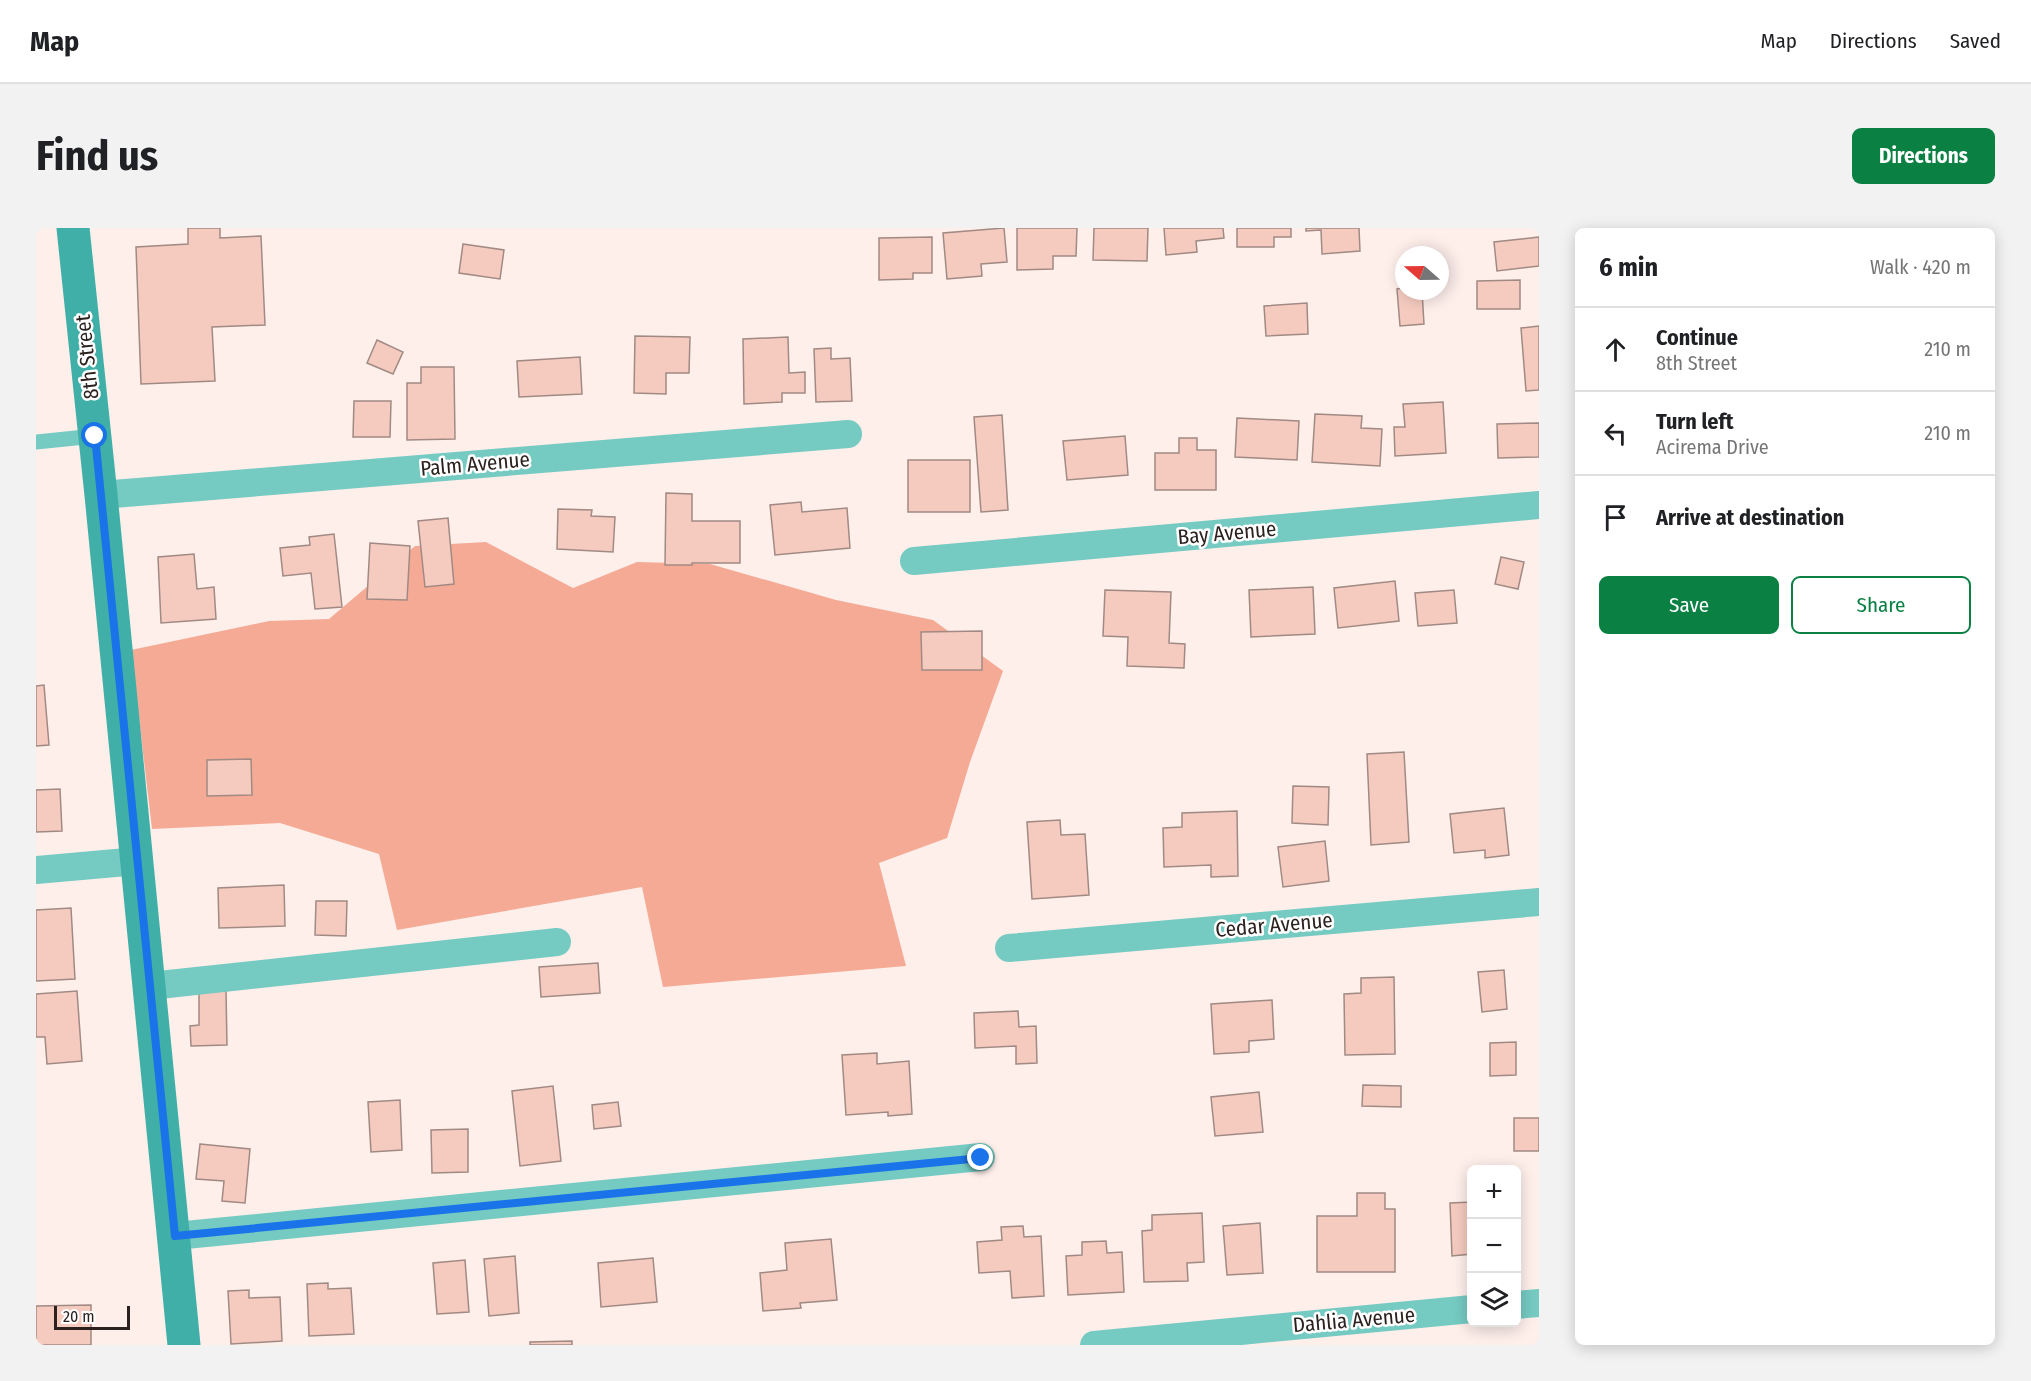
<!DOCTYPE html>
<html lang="en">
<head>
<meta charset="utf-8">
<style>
	body { margin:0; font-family:"Fira Sans Condensed",sans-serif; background:#f2f2f2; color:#202124 }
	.controls { position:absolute; right:18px; bottom:18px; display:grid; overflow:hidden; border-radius:9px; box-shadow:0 3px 15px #0003 }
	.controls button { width:54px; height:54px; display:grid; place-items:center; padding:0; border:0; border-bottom:2px solid #e0e0e0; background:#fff; color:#202124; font:30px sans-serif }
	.compass { position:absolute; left:1359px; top:18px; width:54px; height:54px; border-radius:50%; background:#fff; box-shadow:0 3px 15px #0003; rotate:290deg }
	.scale { position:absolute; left:18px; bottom:15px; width:76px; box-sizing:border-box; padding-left:6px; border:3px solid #2b221f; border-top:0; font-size:16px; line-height:21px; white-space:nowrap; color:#2b221f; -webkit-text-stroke:4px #fff; paint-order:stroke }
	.stop { position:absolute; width:18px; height:18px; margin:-14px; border:4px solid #1a73e8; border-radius:50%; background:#fff }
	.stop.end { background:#1a73e8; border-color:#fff; box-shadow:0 2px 6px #0008 }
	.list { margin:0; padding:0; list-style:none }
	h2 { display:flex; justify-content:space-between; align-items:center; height:78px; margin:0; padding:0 24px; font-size:26px }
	h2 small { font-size:20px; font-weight:400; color:#757577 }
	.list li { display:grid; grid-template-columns:39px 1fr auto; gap:18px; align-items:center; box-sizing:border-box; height:84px; padding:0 24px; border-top:2px solid #e0e0e0 }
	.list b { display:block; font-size:22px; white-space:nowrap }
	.list p { margin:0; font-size:20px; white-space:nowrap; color:#757577 }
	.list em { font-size:20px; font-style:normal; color:#757577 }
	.actions { display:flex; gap:12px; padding:18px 24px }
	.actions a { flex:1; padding:14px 0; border:2px solid #0b8043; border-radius:9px; text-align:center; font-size:21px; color:#0b8043 }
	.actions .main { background:#0b8043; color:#fff }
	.icon { flex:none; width:33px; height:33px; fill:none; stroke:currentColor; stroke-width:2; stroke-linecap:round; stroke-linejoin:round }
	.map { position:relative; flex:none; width:1503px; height:1117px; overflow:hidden; border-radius:9px }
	header { display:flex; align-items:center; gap:36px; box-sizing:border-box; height:84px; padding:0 30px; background:#fff; border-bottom:2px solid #e0e0e0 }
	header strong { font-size:28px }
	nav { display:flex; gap:33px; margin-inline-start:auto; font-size:21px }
	.intro { display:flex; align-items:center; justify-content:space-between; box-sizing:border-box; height:144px; padding:0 36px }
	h1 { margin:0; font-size:42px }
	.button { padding:15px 27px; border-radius:9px; background:#0b8043; color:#fff; font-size:21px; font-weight:700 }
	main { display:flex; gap:36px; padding:0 36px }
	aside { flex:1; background:#fff; border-radius:9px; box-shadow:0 3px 15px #0003 }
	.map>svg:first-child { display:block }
	.green { fill:#f5aa95 }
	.building { fill:#f5cbbf; stroke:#a18a83; stroke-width:1.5 }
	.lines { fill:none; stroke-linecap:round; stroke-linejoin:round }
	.lane { stroke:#75cac2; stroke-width:15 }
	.street { stroke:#75cac2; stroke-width:28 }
	.secondary { stroke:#3fafa7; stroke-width:33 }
	.route { stroke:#1a73e8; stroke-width:8 }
	.labels { text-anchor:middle; stroke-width:5; stroke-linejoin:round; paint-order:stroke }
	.street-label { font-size:21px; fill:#2b221f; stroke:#fff }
</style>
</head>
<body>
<header>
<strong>Map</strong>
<nav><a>Map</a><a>Directions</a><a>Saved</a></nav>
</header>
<div class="intro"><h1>Find us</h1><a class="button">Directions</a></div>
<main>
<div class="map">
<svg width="1503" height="1117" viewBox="0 0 1503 1117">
	<rect width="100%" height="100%" fill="#feefeb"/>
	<path class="green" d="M 450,314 L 537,360 L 601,334 L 674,336 L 800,372 L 897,392 L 967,443 L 934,534 L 911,610 L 843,635 L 870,738 L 627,759 L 606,659 L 361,702 L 343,626 L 244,595 L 116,601 L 95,422 L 233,393 L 293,391 L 379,318 Z"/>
	<g class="building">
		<path d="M 152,0 L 184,0 L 184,10 L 225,8 L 229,97 L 176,99 L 179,153 L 105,156 L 100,19 L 152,16 Z"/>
		<path d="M 968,0 L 971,34 L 945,36 L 946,48 L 911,51 L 907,5 Z"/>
		<path d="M 981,0 L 1041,0 L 1040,28 L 1017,28 L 1017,41 L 981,42 Z"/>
		<path d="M 1058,0 L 1112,0 L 1111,33 L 1057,32 Z"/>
		<path d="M 1128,0 L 1187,0 L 1188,10 L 1160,13 L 1161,24 L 1130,27 Z"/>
		<path d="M 1201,0 L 1255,0 L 1255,9 L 1238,9 L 1238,19 L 1201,19 Z"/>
		<path d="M 1270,0 L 1323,0 L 1324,23 L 1286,26 L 1285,2 L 1270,3 Z"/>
		<path d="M 896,9 L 896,45 L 877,45 L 877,51 L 843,52 L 843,10 Z"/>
		<path d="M 1503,9 L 1503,38 L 1461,43 L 1458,14 Z"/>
		<path d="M 427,16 L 468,22 L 464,51 L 423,45 Z"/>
		<path d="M 1484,52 L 1484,81 L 1441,81 L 1441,53 Z"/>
		<path d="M 1368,60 L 1368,63 L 1386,63 L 1388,96 L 1364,98 L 1361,61 Z"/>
		<path d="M 1271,75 L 1272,106 L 1230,108 L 1228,78 Z"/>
		<path d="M 1503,98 L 1503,162 L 1490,163 L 1485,100 Z"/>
		<path d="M 599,108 L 654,109 L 653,145 L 630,145 L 630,166 L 598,165 Z"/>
		<path d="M 752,109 L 753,145 L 769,144 L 769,165 L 746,165 L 746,174 L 708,176 L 707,111 Z"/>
		<path d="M 341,112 L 367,124 L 357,146 L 331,135 Z"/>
		<path d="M 795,120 L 795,131 L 814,130 L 816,173 L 780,174 L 778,121 Z"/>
		<path d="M 544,129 L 546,166 L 483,169 L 481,133 Z"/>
		<path d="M 385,139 L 418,139 L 419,211 L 371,212 L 371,155 L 385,155 Z"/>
		<path d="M 318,173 L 355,173 L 354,209 L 317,209 Z"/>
		<path d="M 1407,174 L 1410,225 L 1359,228 L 1358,199 L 1369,199 L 1367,176 Z"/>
		<path d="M 1279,186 L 1326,188 L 1325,200 L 1346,201 L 1344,238 L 1276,234 Z"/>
		<path d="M 966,187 L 972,282 L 945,284 L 938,189 Z"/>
		<path d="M 1201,190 L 1263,193 L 1261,232 L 1199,229 Z"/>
		<path d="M 1503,195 L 1503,229 L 1462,230 L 1461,196 Z"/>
		<path d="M 1089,208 L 1092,247 L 1031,252 L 1027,213 Z"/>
		<path d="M 1143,210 L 1161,210 L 1161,222 L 1180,222 L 1180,262 L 1119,262 L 1119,225 L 1143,225 Z"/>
		<rect x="872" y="232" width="62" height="52"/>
		<path d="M 630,265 L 656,266 L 656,293 L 704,293 L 704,335 L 656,335 L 656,337 L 629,337 Z"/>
		<path d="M 765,274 L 766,284 L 811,280 L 814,320 L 739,327 L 734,277 Z"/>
		<path d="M 522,281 L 556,282 L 555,288 L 579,289 L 577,324 L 521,321 Z"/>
		<path d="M 412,290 L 418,356 L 389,359 L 382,293 Z"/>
		<path d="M 298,306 L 306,379 L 279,381 L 275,345 L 247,348 L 244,320 L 274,317 L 273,309 Z"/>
		<path d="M 334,315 L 374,318 L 371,372 L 331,371 Z"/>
		<path d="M 158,326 L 161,361 L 178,359 L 180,391 L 125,395 L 122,329 Z"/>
		<path d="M 1465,329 L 1488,334 L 1482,361 L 1459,356 Z"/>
		<path d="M 1359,353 L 1363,393 L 1302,400 L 1298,360 Z"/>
		<path d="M 1277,359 L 1279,406 L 1215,409 L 1213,362 Z"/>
		<path d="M 1069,362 L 1135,364 L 1133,415 L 1149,416 L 1148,440 L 1091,438 L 1092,409 L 1067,408 Z"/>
		<path d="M 1418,362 L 1421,395 L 1382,398 L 1379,365 Z"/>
		<path d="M 946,403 L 946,442 L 886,442 L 885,404 Z"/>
		<path d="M 8,457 L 13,517 L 0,518 L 0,458 Z"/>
		<path d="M 1368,524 L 1373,614 L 1335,617 L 1331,526 Z"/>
		<path d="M 215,531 L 216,567 L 171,568 L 171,532 Z"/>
		<path d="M 1257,558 L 1293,559 L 1292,597 L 1256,595 Z"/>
		<path d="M 24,561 L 26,603 L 0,604 L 0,562 Z"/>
		<path d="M 1468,580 L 1473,627 L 1449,630 L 1449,622 L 1418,625 L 1414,586 Z"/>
		<path d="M 1201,583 L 1202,648 L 1175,649 L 1175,637 L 1128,639 L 1127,600 L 1146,599 L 1146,585 Z"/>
		<path d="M 1024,592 L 1025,607 L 1049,606 L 1053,667 L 996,671 L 991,594 Z"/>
		<path d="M 1289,613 L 1293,653 L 1247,659 L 1242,619 Z"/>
		<path d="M 248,657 L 249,698 L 183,700 L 182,660 Z"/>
		<path d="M 280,673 L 311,673 L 310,708 L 279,707 Z"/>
		<path d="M 35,680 L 39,751 L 0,753 L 0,682 Z"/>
		<path d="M 562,735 L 564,765 L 505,769 L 503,739 Z"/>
		<path d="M 1468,742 L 1471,781 L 1446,784 L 1442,744 Z"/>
		<path d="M 1358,749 L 1359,826 L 1309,827 L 1308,766 L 1325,765 L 1325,750 Z"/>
		<path d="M 41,763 L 46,833 L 11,836 L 9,809 L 0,809 L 0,766 Z"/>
		<path d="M 190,763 L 191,817 L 155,818 L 154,798 L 163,797 L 163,764 Z"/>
		<path d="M 1236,772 L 1238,811 L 1213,813 L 1213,824 L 1178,826 L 1175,776 Z"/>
		<path d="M 982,783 L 983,799 L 1000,798 L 1001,835 L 980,836 L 980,818 L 939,820 L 938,785 Z"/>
		<path d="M 1480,814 L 1480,847 L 1454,848 L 1454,815 Z"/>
		<path d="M 841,825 L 841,836 L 873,833 L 876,886 L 852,888 L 852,884 L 810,887 L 806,827 Z"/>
		<path d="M 1327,857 L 1365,858 L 1365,879 L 1326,878 Z"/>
		<path d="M 517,858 L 525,933 L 484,938 L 476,863 Z"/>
		<path d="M 1223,864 L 1227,904 L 1179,908 L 1175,869 Z"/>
		<path d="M 364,872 L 366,922 L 335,924 L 332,874 Z"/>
		<path d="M 582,874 L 585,898 L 558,901 L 556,877 Z"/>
		<rect x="1478" y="890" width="25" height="33"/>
		<path d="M 432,901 L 432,944 L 396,945 L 395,902 Z"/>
		<path d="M 164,916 L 214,921 L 209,975 L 186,973 L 188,953 L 160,951 Z"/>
		<path d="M 1321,965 L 1349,965 L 1349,981 L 1359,981 L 1359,1044 L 1281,1044 L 1281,988 L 1321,988 Z"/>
		<path d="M 1436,974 L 1436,1026 L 1416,1028 L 1414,975 Z"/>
		<path d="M 1166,985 L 1168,1034 L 1151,1035 L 1152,1053 L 1108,1054 L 1106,1003 L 1116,1002 L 1116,987 Z"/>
		<path d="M 1224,995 L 1227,1045 L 1191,1047 L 1187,998 Z"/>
		<path d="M 987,998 L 988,1009 L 1005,1008 L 1008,1068 L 976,1070 L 974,1043 L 943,1045 L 941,1014 L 966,1012 L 965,999 Z"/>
		<path d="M 795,1011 L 801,1072 L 764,1075 L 765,1080 L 727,1083 L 724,1045 L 751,1042 L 749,1015 Z"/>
		<path d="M 1070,1013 L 1071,1025 L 1086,1024 L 1088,1064 L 1032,1067 L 1030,1028 L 1046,1027 L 1046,1014 Z"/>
		<path d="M 479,1028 L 483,1085 L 453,1088 L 448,1031 Z"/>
		<path d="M 617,1030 L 621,1074 L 565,1079 L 562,1035 Z"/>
		<path d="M 429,1032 L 433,1084 L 401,1086 L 397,1035 Z"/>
		<path d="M 292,1055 L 292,1061 L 315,1060 L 318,1106 L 273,1108 L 271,1056 Z"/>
		<path d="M 213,1062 L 213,1070 L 244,1069 L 246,1113 L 195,1116 L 192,1063 Z"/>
		<path d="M 55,1077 L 55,1117 L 0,1117 L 0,1078 Z"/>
		<path d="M 536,1113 L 536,1117 L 494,1117 L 494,1114 Z"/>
	</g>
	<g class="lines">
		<path class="lane" d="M 0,214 L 59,208"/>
		<g class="street">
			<path d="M 65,267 L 812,206"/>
			<path d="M 878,333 L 1503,277"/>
			<path d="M 0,642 L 102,633"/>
			<path d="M 973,720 L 1503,674"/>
			<path d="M 114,758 L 521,714"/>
			<path d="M 139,1008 L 945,929"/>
			<path d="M 1480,1077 L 1503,1075"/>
			<path d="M 1058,1117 L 1436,1081"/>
		</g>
		<path class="secondary" d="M 37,0 L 65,267 L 148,1117"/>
	</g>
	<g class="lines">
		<path class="route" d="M 59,208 L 139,1008 L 945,930"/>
	</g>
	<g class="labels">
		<g class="street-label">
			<text transform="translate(51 129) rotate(-96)" y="7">8th Street</text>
			<text transform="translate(439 236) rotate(-5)" y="7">Palm Avenue</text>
			<text transform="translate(1191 305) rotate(-5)" y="7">Bay Avenue</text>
			<text transform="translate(1238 697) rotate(-5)" y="7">Cedar Avenue</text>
			<text transform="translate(1318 1092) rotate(-5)" y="7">Dahlia Avenue</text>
		</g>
	</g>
</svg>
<div class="controls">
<button>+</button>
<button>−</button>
<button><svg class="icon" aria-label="layers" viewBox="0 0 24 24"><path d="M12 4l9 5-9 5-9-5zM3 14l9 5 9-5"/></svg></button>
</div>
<svg class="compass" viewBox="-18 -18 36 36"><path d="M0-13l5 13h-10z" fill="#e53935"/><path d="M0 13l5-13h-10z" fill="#757577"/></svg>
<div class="scale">20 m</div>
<div class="stop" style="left:59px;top:208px"></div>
<div class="stop end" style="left:945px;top:930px"></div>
</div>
<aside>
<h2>6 min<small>Walk · 420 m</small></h2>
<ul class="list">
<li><svg class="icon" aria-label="ahead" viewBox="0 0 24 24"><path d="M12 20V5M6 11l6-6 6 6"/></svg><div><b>Continue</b><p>8th Street</p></div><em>210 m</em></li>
<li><svg class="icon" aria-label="left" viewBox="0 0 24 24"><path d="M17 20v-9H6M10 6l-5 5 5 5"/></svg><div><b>Turn left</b><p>Acirema Drive</p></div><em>210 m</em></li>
<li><svg class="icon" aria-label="arrive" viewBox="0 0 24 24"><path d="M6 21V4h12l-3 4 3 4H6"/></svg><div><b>Arrive at destination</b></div></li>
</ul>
<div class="actions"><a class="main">Save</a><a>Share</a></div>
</aside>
</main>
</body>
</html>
